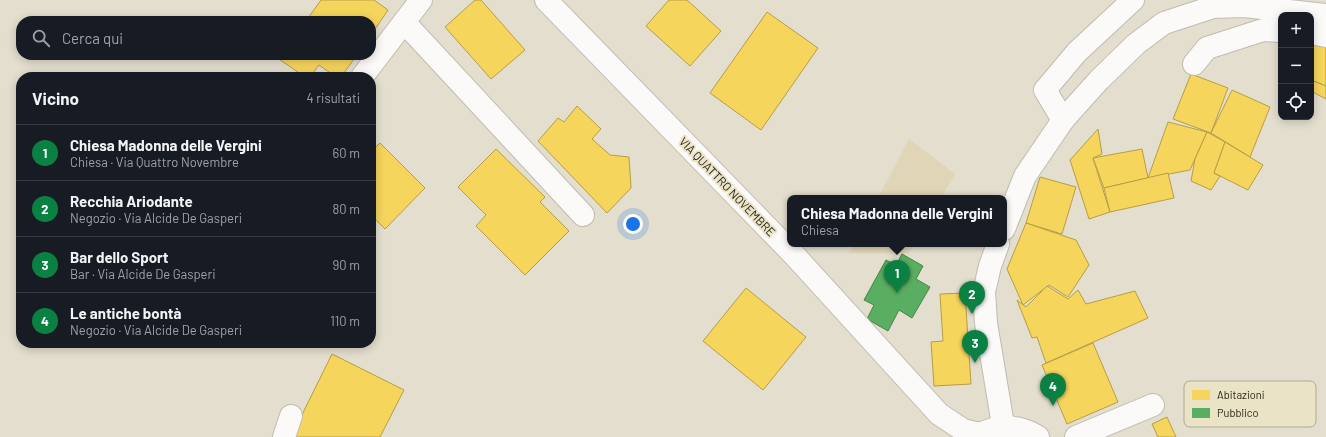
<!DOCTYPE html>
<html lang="it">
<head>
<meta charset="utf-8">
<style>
	body { margin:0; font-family:Barlow,sans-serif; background:#242831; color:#f1f3f6 }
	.controls { position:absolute; right:12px; top:12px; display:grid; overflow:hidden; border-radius:8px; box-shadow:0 2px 10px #0003 }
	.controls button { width:36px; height:36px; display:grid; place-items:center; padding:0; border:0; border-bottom:1px solid #363941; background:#171b24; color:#f1f3f6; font:20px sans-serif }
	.you { position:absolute; left:633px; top:224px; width:14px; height:14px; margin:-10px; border:3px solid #fff; border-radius:50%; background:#1a73e8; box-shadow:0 0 0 6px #1a73e833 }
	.badge { display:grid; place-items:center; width:26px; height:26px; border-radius:50%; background:#0b8043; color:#fff; font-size:13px; font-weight:700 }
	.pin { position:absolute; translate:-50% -33px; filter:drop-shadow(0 1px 2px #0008) }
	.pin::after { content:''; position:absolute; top:21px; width:14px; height:12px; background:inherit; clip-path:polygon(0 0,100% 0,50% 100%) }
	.popup { position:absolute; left:787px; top:195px; width:220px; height:52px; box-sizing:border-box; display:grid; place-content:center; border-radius:8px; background:#171b24; filter:drop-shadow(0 1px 3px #0005); font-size:13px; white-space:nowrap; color:#9ea1a6 }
	.popup b { font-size:15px; color:#f1f3f6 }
	.popup::after { content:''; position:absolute; left:50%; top:100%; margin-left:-8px; border:8px solid transparent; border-top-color:#171b24 }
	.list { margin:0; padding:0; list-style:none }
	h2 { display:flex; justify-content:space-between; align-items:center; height:52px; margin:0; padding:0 16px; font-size:17px }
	h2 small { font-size:13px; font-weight:400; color:#9ea1a6 }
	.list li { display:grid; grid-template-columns:26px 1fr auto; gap:12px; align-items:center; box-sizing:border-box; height:56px; padding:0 16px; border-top:1px solid #363941 }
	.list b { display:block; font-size:15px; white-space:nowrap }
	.list p { margin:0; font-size:13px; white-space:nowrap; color:#9ea1a6 }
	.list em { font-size:13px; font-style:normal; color:#9ea1a6 }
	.icon { flex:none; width:22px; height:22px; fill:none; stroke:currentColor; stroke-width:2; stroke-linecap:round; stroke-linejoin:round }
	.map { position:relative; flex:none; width:1326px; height:437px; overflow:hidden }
	.search { position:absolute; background:#171b24; box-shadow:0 2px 10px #0003; left:16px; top:16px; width:360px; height:44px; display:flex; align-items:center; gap:10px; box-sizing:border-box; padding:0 14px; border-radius:16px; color:#9ea1a6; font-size:15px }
	.panel { position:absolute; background:#171b24; box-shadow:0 2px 10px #0003; left:16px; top:72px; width:360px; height:276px; border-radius:16px }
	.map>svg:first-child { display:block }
	.green { fill:#e0d6b7 }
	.homes { fill:#f6d55c; stroke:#b69e46 }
	.public { fill:#5aae61; stroke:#49834a }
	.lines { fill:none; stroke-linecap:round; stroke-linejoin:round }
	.minor-casing { stroke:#c0bcb0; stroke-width:24 }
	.major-casing { stroke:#c0bcb0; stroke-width:24 }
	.minor { stroke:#fbfaf8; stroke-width:22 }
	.major { stroke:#fbfaf8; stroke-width:22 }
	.labels { text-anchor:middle; stroke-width:4; stroke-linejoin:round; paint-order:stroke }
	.street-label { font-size:12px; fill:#221f14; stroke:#ebe3c6 }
	.key { fill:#ebe3c6; stroke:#afa891; stroke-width:1 }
	.key-label { font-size:11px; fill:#221f14 }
</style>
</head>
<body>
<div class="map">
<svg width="1326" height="437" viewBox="0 0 1326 437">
	<rect width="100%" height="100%" fill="#e3dece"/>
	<g class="green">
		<path d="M 909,139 L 955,174 L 941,198 L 878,198 Z"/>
		<path d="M 854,244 L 914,244 L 909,253 L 849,253 Z"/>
	</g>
	<g class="homes">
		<path d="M 321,0 L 374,0 L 388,10 L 371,35 L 371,21 L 306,21 Z"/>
		<path d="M 475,0 L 481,0 L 525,50 L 491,79 L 445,27 Z"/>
		<path d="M 669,0 L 687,0 L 721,31 L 690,66 L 646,26 Z"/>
		<path d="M 767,12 L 818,48 L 761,130 L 710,93 Z"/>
		<path d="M 1314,43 L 1326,47 L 1326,86 L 1311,80 L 1311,51 Z"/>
		<path d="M 282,55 L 357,55 L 341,77 L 336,77 L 319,65 L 310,77 L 305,77 L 279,59 Z"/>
		<path d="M 1191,74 L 1228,88 L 1211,133 L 1173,119 Z"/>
		<path d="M 1311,80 L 1326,86 L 1326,99 L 1311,91 Z"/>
		<path d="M 1232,90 L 1270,107 L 1250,157 L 1211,133 Z"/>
		<path d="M 577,106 L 601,129 L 592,139 L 610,155 L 629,157 L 631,188 L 607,213 L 538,141 L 558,118 L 564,122 Z"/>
		<path d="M 1168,122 L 1207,132 L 1190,170 L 1148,178 Z"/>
		<path d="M 1098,129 L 1102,154 L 1093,158 L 1110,212 L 1089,219 L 1070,160 Z"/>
		<path d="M 1207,132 L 1225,142 L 1214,173 L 1220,176 L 1211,190 L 1191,181 L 1195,159 Z"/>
		<path d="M 1225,142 L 1263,165 L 1248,190 L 1214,173 Z"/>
		<path d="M 380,143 L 425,188 L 385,229 L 371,215 L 371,151 Z"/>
		<path d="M 496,149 L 545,197 L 540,202 L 569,231 L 525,275 L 476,226 L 486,215 L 458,187 Z"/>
		<path d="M 1142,149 L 1148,178 L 1104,188 L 1093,158 Z"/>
		<path d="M 1168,173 L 1174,198 L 1110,212 L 1104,188 Z"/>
		<path d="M 1040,177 L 1076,187 L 1062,234 L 1026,223 Z"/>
		<path d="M 1026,223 L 1076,240 L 1089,265 L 1068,297 L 1049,285 L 1023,305 L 1007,269 Z"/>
		<path d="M 1047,286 L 1068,299 L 1078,290 L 1086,304 L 1135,291 L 1148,318 L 1046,363 L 1037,337 L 1032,338 L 1017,300 L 1026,307 Z"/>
		<path d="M 746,288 L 806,337 L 763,390 L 703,341 Z"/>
		<path d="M 965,293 L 971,384 L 934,386 L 931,342 L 943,341 L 940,294 Z"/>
		<path d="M 1093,343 L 1118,402 L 1067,424 L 1042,365 Z"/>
		<path d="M 332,354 L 404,390 L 380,437 L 296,437 L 292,435 Z"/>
		<path d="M 1167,417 L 1176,437 L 1158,437 L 1152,424 Z"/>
	</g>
	<path class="public" d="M 902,254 L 923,266 L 916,279 L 930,287 L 912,318 L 899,310 L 888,331 L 867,319 L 874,305 L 864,300 L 886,260 L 896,265 Z"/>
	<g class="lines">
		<defs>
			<g id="minor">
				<path d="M 404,22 L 583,215"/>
				<path d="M 1311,33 L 1326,36"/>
				<path d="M 1194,64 L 1207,48 L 1263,30 L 1281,31"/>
				<path d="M 362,77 L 421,0"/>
				<path d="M 1063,120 L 1045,90 L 1077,52 L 1133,0"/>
				<path d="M 1002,426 C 1015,428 1027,429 1038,437"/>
				<path d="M 284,437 L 291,416"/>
				<path d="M 1076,437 L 1153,405"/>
			</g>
			<g id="major">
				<path d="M 546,0 L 796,257 L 939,414 L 963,430 L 979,434 L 1002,426"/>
				<path d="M 1004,229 L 1025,176 L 1063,120 L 1099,80 L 1136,44 L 1164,23 L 1213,7 L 1244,6 L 1326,15"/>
				<path d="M 998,244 L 990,266 L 984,292 L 986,323 L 1005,437"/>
			</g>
		</defs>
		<use href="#minor" class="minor-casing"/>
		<use href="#major" class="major-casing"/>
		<use href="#minor" class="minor"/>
		<use href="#major" class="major"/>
	</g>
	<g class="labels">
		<g class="street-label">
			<text transform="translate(727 187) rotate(46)" y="4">VIA QUATTRO NOVEMBRE</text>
		</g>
	</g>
	<rect x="1184" y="381" width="132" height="46" rx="6" class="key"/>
	<rect x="1192" y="390" width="18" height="10" fill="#f6d55c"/>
	<rect x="1192" y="408" width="18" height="10" fill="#5aae61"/>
	<g class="key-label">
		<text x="1217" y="399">Abitazioni</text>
		<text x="1217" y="417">Pubblico</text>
	</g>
</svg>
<div class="controls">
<button>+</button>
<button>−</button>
<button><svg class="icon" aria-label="locate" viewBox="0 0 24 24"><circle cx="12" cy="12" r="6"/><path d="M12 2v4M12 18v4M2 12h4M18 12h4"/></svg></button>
</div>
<div class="you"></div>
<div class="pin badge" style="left:897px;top:293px">1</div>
<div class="popup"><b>Chiesa Madonna delle Vergini</b>Chiesa</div>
<div class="pin badge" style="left:972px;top:314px">2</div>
<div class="pin badge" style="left:975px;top:363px">3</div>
<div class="pin badge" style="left:1053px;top:406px">4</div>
<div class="search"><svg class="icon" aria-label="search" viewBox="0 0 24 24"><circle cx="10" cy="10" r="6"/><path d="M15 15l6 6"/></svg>Cerca qui</div>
<section class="panel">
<h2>Vicino<small>4 risultati</small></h2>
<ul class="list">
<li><span class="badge">1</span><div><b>Chiesa Madonna delle Vergini</b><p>Chiesa · Via Quattro Novembre</p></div><em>60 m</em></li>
<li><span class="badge">2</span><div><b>Recchia Ariodante</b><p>Negozio · Via Alcide De Gasperi</p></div><em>80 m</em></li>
<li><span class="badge">3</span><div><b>Bar dello Sport</b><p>Bar · Via Alcide De Gasperi</p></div><em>90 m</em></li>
<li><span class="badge">4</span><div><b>Le antiche bontà</b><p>Negozio · Via Alcide De Gasperi</p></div><em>110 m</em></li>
</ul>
</section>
</div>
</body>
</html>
